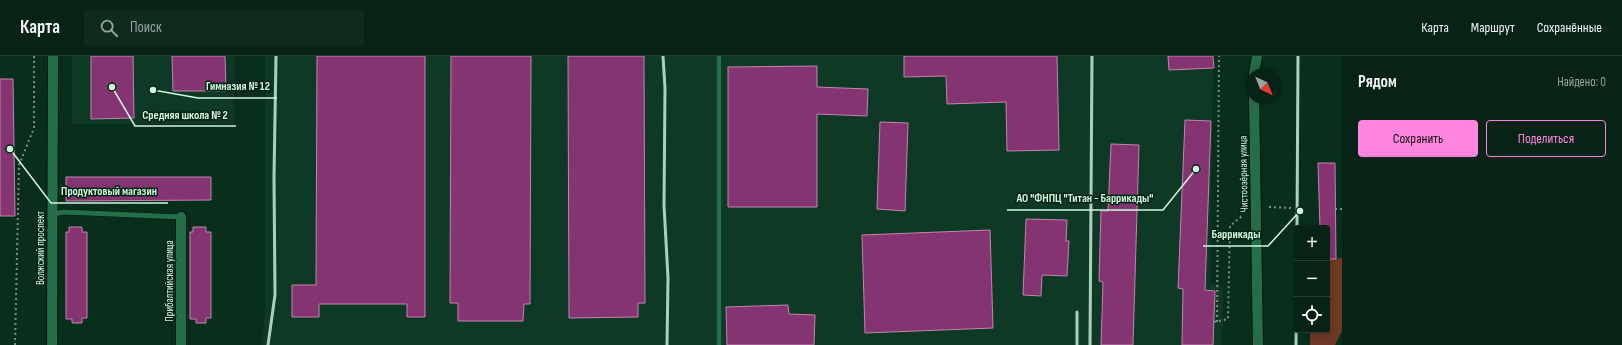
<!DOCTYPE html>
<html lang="ru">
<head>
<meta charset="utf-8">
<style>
	body { margin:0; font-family:"Sofia Sans Condensed",sans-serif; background:#0f2b1e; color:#f1f3f6 }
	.controls { position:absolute; right:12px; bottom:12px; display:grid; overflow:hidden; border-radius:4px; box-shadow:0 2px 6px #0003 }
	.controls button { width:36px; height:36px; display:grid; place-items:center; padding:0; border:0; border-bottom:1px solid #274034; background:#062315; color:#f1f3f6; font:20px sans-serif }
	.compass { position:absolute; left:1246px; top:12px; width:36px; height:36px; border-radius:50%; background:#062315; box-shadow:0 2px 6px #0003; rotate:137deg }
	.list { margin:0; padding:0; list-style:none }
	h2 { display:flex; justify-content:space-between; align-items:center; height:52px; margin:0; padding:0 16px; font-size:17px }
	h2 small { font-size:13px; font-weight:400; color:#98a4a0 }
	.actions { display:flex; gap:8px; padding:12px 16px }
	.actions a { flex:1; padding:9px 0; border:1px solid #ff85de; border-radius:4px; text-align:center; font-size:14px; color:#ff85de }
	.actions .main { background:#ff85de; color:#111 }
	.icon { flex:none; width:22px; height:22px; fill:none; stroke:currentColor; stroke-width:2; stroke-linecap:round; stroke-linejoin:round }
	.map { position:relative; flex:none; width:1342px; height:289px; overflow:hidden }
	header { display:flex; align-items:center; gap:24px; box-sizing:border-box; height:56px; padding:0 20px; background:#062315; border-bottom:1px solid #274034 }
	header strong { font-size:19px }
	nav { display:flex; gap:22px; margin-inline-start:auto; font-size:14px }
	.search { width:280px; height:36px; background:#0f2b1e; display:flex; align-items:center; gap:10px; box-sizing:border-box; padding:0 14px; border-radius:4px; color:#98a4a0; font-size:15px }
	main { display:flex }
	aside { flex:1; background:#062315 }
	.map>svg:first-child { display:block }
	.built { fill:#0e3a25 }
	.green { fill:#6f3826 }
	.building { fill:#843470; stroke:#c285af }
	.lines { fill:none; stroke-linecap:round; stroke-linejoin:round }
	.lane-casing { stroke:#01150a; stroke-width:6 }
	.street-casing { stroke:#01150a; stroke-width:12 }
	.path { stroke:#729782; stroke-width:2; stroke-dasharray:2 3; stroke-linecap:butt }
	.lane { stroke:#256e4a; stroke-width:5 }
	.street { stroke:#256e4a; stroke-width:10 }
	.rail { stroke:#acd0bb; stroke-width:3 }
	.labels { text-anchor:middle; stroke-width:3; stroke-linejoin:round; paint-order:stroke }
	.street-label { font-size:11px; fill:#d2f5df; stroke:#002513 }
	.leader { fill:none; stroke:#d2f5df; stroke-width:1.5 }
	.callout-dot { fill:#d2f5df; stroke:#002513; stroke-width:1.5 }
	.callout-label { font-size:12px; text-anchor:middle; font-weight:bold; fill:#d2f5df; stroke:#002513; stroke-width:3; stroke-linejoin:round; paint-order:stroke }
</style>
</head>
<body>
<header>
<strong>Карта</strong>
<div class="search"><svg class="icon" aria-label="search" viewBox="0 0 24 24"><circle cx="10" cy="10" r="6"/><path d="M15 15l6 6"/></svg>Поиск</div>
<nav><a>Карта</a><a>Маршрут</a><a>Сохранённые</a></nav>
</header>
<main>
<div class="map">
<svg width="1342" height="289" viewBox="0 0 1342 289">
	<rect width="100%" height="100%" fill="#082f1c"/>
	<g class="built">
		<rect x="72" y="0" width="162" height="68"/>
		<path d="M 265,0 L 1213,0 L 1210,227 L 1223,232 L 1222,289 L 262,289 L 265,252 Z"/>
	</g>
	<path class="green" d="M 1342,202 L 1342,275 L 1335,289 L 1310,289 L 1310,274 L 1327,274 L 1327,203 Z"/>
	<g class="building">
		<path d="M 91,0 L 133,0 L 134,62 L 91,63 Z"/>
		<path d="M 172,0 L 225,0 L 226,35 L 173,35 Z"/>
		<path d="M 317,0 L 425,0 L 425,261 L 407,261 L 407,248 L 319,248 L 319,261 L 292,261 L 292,229 L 316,229 Z"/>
		<path d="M 451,0 L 531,0 L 530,248 L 524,248 L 523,265 L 458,265 L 458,247 L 450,247 Z"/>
		<path d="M 568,0 L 644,0 L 645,247 L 638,247 L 638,261 L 569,262 Z"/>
		<path d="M 904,0 L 1057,0 L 1059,94 L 1007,95 L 1006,46 L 947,48 L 946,20 L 904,21 Z"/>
		<path d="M 1168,0 L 1213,0 L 1214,12 L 1169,14 Z"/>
		<path d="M 817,10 L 817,31 L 868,33 L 867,60 L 817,58 L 817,151 L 728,151 L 728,11 Z"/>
		<path d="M 0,23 L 13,23 L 15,160 L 0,160 Z"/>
		<path d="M 1185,64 L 1211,65 L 1205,234 L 1215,235 L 1213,289 L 1182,289 L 1183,233 L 1178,232 Z"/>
		<path d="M 880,66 L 908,67 L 905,155 L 877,153 Z"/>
		<path d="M 1111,88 L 1139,89 L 1133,289 L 1101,289 L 1103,226 L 1099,225 L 1101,155 L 1108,155 Z"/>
		<path d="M 1318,107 L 1335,107 L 1336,203 L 1327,203 L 1327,172 L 1320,172 Z"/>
		<path d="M 66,121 L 211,121 L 211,144 L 66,145 Z"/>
		<path d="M 1026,163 L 1067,164 L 1066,185 L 1069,185 L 1067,220 L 1042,219 L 1041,240 L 1023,239 Z"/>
		<path d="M 69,171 L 82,171 L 82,176 L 87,176 L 87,262 L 82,262 L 82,267 L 72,267 L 72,263 L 66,263 L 66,176 L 69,176 Z"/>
		<path d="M 193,171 L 206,171 L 206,176 L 211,176 L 211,262 L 206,262 L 206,267 L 196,267 L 196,263 L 190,263 L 190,176 L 193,176 Z"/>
		<path d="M 990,174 L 993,272 L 865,277 L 862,179 Z"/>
		<path d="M 788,249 L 789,258 L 815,259 L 814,289 L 727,289 L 726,251 Z"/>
	</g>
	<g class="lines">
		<defs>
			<g id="lane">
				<path d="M 719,0 L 719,289"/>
				<path d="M 53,158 L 64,156 L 181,161"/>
			</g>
			<g id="street">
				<path d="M 1254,18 L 1257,0"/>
				<path d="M 1254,42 L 1258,289"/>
				<path d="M 181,161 L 181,289"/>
				<path d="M 52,289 L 53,0"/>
			</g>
		</defs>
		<use href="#lane" class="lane-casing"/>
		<use href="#street" class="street-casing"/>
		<g class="path">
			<path d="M 1269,151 L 1291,152"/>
			<path d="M 1335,153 L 1342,153"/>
			<path d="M 1214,266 L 1228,263 L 1230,170 L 1242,160"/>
			<path d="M 1217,266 L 1219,0"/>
			<path d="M 15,289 L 19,109 L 34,72 L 34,0"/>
		</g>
		<use href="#lane" class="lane"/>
		<use href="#street" class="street"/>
		<g class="rail">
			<path d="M 663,0 L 665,32 L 664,149 L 668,222 L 667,289"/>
			<path d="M 1297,172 L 1298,0"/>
			<path d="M 268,289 L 275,239 L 274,121 L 276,0"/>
			<path d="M 1077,289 L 1077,256"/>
			<path d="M 1090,289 L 1092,0"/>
			<path d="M 1296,289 L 1297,207"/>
		</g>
	</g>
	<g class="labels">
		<g class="street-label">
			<text transform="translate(1243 118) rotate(-91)" y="4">Чистоозёрная улица</text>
			<text transform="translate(40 192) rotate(-90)" y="4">Волжский проспект</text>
			<text transform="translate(169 225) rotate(-90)" y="4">Прибалтийская улица</text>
		</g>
	</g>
	<path class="leader" d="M153 34L198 42H277M112 31L135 70H236M10 93L51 147H168M1196 113L1163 154H1007M1300 155L1268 190H1203"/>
	<g class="callout-dot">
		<circle cx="153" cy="34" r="4"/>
		<circle cx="112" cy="31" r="4"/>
		<circle cx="10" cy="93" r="4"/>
		<circle cx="1196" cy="113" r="4"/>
		<circle cx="1300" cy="155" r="4"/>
	</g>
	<g class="callout-label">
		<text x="238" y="34">Гимназия № 12</text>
		<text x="185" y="63">Средняя школа № 2</text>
		<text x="109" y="139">Продуктовый магазин</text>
		<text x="1085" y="146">АО "ФНПЦ "Титан - Баррикады"</text>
		<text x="1236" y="182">Баррикады</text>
	</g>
</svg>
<div class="controls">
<button>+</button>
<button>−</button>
<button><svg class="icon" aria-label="locate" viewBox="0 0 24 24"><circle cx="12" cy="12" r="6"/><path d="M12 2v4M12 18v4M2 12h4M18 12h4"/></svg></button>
</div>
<svg class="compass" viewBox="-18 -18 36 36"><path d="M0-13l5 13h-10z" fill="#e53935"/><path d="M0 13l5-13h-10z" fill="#98a4a0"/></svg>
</div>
<aside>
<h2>Рядом<small>Найдено: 0</small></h2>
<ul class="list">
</ul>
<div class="actions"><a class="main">Сохранить</a><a>Поделиться</a></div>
</aside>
</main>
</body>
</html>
